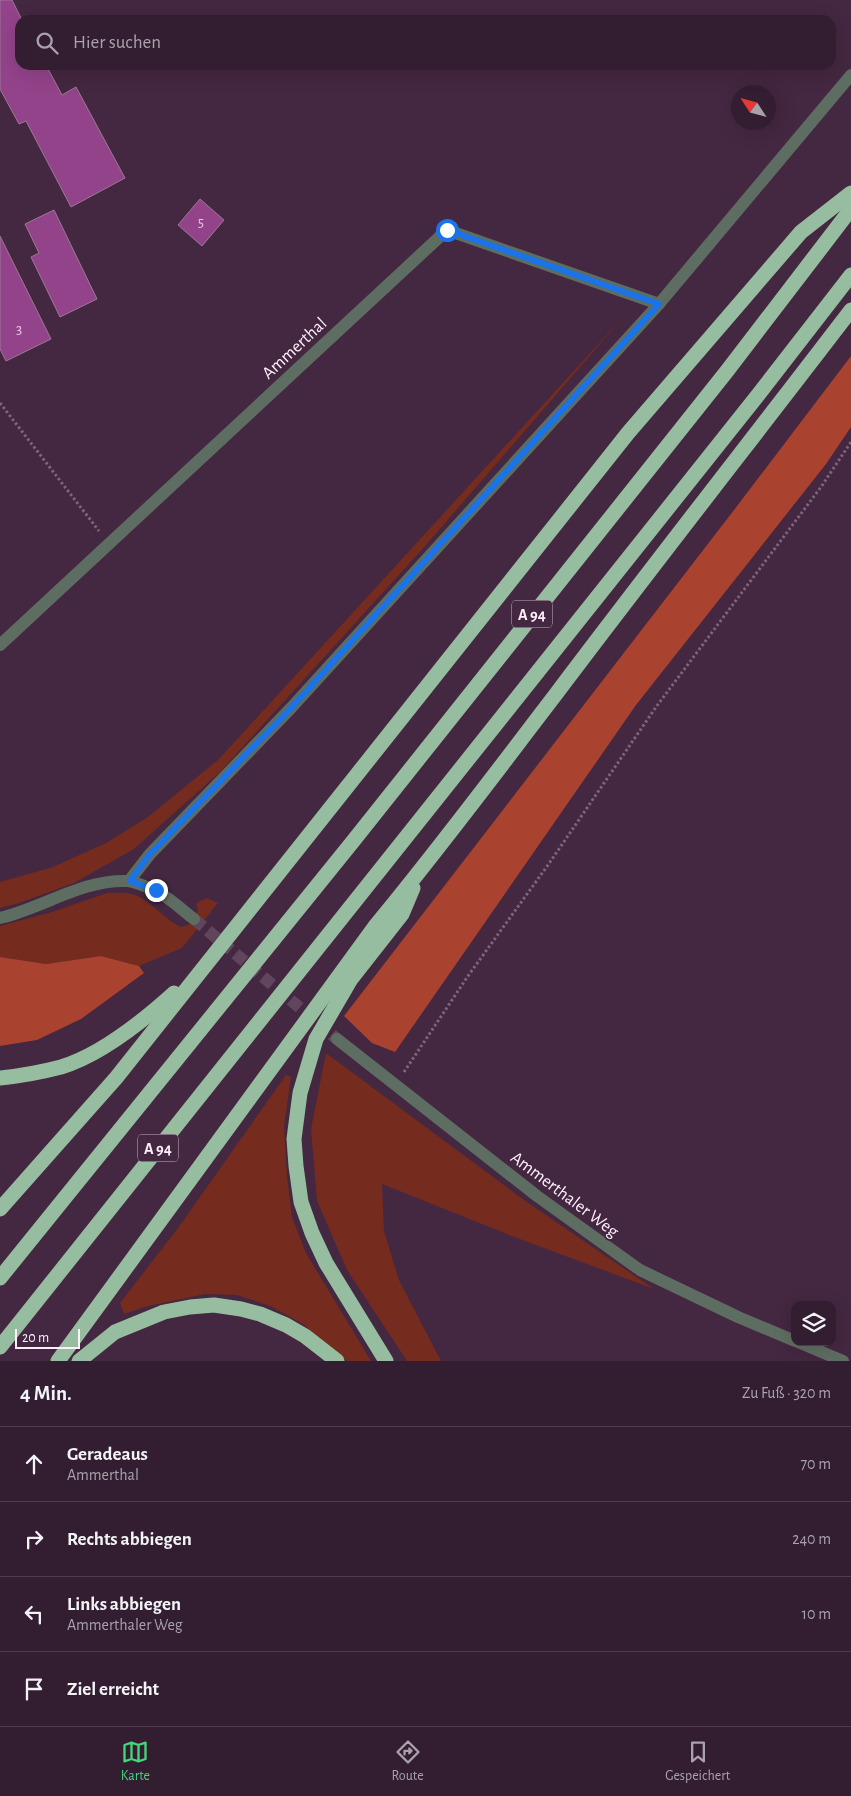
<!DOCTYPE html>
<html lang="de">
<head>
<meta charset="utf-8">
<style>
	body { margin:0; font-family:"Alegreya Sans",sans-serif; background:#3b2638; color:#f1f3f6 }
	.controls { position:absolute; right:15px; bottom:15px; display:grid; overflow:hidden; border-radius:10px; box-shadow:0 5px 20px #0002 }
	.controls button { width:45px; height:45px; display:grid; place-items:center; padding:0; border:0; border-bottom:1px solid #4e3b4c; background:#331d30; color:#f1f3f6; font:25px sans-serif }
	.compass { position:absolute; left:731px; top:85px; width:45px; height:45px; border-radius:50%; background:#331d30; box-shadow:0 5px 20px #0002; rotate:306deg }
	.scale { position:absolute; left:15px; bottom:12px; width:65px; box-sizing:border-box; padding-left:5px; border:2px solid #feeffb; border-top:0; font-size:14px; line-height:18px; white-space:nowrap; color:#feeffb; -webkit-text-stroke:4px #442740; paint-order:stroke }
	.stop { position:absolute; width:15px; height:15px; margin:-11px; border:4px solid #1a73e8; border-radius:50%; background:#fff }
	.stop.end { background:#1a73e8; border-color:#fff; box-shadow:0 1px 5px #0008 }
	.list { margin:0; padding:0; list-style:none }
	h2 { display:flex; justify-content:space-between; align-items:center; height:65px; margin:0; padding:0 20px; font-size:21px }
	h2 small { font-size:16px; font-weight:400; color:#a9a2ab }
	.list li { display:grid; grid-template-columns:32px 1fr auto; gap:15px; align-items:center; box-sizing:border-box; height:75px; padding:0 20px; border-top:1px solid #4e3b4c }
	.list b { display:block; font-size:19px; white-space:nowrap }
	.list p { margin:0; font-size:16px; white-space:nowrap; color:#a9a2ab }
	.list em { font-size:16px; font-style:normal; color:#a9a2ab }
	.icon { flex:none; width:28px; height:28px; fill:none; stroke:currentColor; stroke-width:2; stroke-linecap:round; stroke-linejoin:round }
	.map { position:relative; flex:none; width:851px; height:1361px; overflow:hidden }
	.search { position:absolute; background:#331d30; box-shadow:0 5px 20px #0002; left:15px; right:15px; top:15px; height:55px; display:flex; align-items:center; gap:12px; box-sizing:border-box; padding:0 18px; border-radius:15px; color:#a9a2ab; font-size:19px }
	.sheet { height:365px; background:#331d30 }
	nav { display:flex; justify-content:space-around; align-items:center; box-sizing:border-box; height:70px; border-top:1px solid #4e3b4c; background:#331d30; font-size:14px; color:#a9a2ab }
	nav a { display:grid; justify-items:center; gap:2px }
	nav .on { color:#43d77b }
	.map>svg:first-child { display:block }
	.green { fill:#752b1e }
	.forest { fill:#aa4230 }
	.building { fill:#93438a; stroke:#9c7996 }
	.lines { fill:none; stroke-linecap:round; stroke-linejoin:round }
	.street-tunnel { stroke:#60455c; stroke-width:12; stroke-dasharray:12 6; stroke-linecap:butt }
	.path { stroke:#7e657a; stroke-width:3; stroke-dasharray:2.5 2.5; stroke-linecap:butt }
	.street { stroke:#5e6d61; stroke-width:12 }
	.highway { stroke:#96bd9f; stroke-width:15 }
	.route { stroke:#1a73e8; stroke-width:6 }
	.labels { text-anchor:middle; stroke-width:4; stroke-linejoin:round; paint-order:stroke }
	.number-label { font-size:15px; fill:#e3c4df }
	.shield { fill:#442740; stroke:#c6b3c3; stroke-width:1 }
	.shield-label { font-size:16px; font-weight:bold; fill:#feeffb }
	.street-label { font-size:18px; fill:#feeffb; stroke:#442740 }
</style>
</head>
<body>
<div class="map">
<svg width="851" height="1361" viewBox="0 0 851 1361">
	<rect width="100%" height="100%" fill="#442740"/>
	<g class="green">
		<path d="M 625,315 L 426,545 L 221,771 L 134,849 L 74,883 L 19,903 L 0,908 L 0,882 L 53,867 L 106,843 L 148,817 L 219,759 Z"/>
		<path d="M 107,893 C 114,893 124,892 131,894 C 151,899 163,919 181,927 L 190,924 L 198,910 L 196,903 L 207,898 L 218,903 L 182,948 L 139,966 L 101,956 L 46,964 L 0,957 L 0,926 L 52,912 Z"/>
		<path d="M 326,1053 L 524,1200 L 654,1289 L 517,1238 L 382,1184 L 384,1231 L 399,1280 L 441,1361 L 407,1361 L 347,1270 L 317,1201 L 311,1129 Z"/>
		<path d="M 286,1075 L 291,1077 L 284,1127 L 287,1176 L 292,1217 L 306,1253 L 371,1361 L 347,1361 L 303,1324 L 270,1306 L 237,1295 L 206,1294 L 148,1306 L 124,1314 L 120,1303 L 178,1228 Z"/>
	</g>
	<g class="forest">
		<path d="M 851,356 L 851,427 L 826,464 L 636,705 L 395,1052 L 372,1043 L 344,1016 L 734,510 Z"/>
		<path d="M 101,956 L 139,966 L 144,973 L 81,1019 L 37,1040 L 0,1046 L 0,957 L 46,964 Z"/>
	</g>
	<g class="building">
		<path d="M 0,0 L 12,0 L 22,20 L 20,20 L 20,65 L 46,65 L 62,95 L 76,87 L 125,178 L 71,207 L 26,121 L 19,124 L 0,89 Z"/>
		<path d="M 200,199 L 224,220 L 202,246 L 178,225 Z"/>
		<path d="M 54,210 L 97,299 L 60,317 L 31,257 L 39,253 L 25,224 Z"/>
		<path d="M 0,236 L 51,339 L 6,361 L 0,349 Z"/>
	</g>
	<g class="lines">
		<path class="street-tunnel" d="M 194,919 L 337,1039"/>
		<g class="path">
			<path d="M 0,403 L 99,531"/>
			<path d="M 404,1072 L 468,976 L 548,865 L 656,707 L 821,487 L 851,442"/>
		</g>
		<g class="street">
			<path d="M 0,645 L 447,230 L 659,304"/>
			<path d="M 129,881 L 150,854 L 291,708 L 659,304 L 851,75"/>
			<path d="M 0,918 C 43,908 83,879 128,881 C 136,882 147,887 154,890 C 168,896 182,910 194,919"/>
			<path d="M 337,1039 L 537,1196 L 640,1270 L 738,1317 L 795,1341"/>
			<path d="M 798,1342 L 843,1361"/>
		</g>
		<g class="highway">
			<path d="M 0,1078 C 20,1076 42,1072 61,1067 C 101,1055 143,1021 174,993"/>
			<path d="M 0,1209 L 116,1078 L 628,433 L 801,232 L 851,193"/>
			<path d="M 0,1278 L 354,840 L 727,371 L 851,209"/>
			<path d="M 0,1347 L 528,684 L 758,395 L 851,275"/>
			<path d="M 58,1361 L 376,925 C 439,849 497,771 556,694 C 653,565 753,438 851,310"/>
			<path d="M 79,1361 L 115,1332 L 164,1312 L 190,1307 L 214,1305 L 241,1309 L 260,1314 L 286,1325 L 305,1336 L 337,1361"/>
			<path d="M 386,1361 L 326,1263 L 312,1233 L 301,1202 L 296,1166 L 294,1139 L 300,1093 L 316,1039 L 351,979 L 402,914 L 413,888"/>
		</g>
	</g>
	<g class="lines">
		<path class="route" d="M 156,890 L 130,881 L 150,854 L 291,708 L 659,304 L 447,230"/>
	</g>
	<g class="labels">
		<g class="number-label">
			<text x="201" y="227">5</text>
			<text x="19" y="334">3</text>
		</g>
		<g class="shield">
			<rect x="512" y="600.5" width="40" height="27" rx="4"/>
			<rect x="138" y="1134.5" width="40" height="27" rx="4"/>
		</g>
		<g class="shield-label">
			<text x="532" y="620">A 94</text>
			<text x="158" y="1154">A 94</text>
		</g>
		<g class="street-label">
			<text transform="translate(294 348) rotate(-43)" y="6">Ammerthal</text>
			<text transform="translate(565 1194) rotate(37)" y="6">Ammerthaler Weg</text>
		</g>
	</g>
</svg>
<div class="controls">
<button><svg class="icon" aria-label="layers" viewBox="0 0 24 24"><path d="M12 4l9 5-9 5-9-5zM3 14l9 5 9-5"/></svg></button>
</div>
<svg class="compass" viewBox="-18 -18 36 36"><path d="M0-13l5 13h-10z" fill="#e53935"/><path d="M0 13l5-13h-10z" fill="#a9a2ab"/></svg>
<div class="scale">20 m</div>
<div class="stop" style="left:447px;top:230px"></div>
<div class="stop end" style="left:156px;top:890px"></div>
<div class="search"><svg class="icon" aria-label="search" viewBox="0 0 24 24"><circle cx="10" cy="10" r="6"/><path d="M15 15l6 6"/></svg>Hier suchen</div>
</div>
<section class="sheet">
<h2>4 Min.<small>Zu Fuß · 320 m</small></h2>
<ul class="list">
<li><svg class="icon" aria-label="ahead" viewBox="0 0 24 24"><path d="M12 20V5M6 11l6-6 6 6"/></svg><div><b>Geradeaus</b><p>Ammerthal</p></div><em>70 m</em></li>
<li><svg class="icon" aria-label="right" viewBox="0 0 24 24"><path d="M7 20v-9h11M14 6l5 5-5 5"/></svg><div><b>Rechts abbiegen</b></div><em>240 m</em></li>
<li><svg class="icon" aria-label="left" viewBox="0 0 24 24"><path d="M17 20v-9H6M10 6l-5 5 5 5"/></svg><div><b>Links abbiegen</b><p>Ammerthaler Weg</p></div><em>10 m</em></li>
<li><svg class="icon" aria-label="arrive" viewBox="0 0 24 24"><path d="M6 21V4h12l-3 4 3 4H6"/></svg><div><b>Ziel erreicht</b></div></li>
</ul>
</section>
<nav>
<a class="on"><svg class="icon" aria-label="map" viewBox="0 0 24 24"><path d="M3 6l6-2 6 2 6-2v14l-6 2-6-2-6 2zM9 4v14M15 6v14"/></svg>Karte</a>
<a><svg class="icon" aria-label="directions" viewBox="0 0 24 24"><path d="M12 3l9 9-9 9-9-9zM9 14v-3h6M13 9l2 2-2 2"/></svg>Route</a>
<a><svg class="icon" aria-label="saved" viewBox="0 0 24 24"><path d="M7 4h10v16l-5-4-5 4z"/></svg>Gespeichert</a>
</nav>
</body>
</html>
